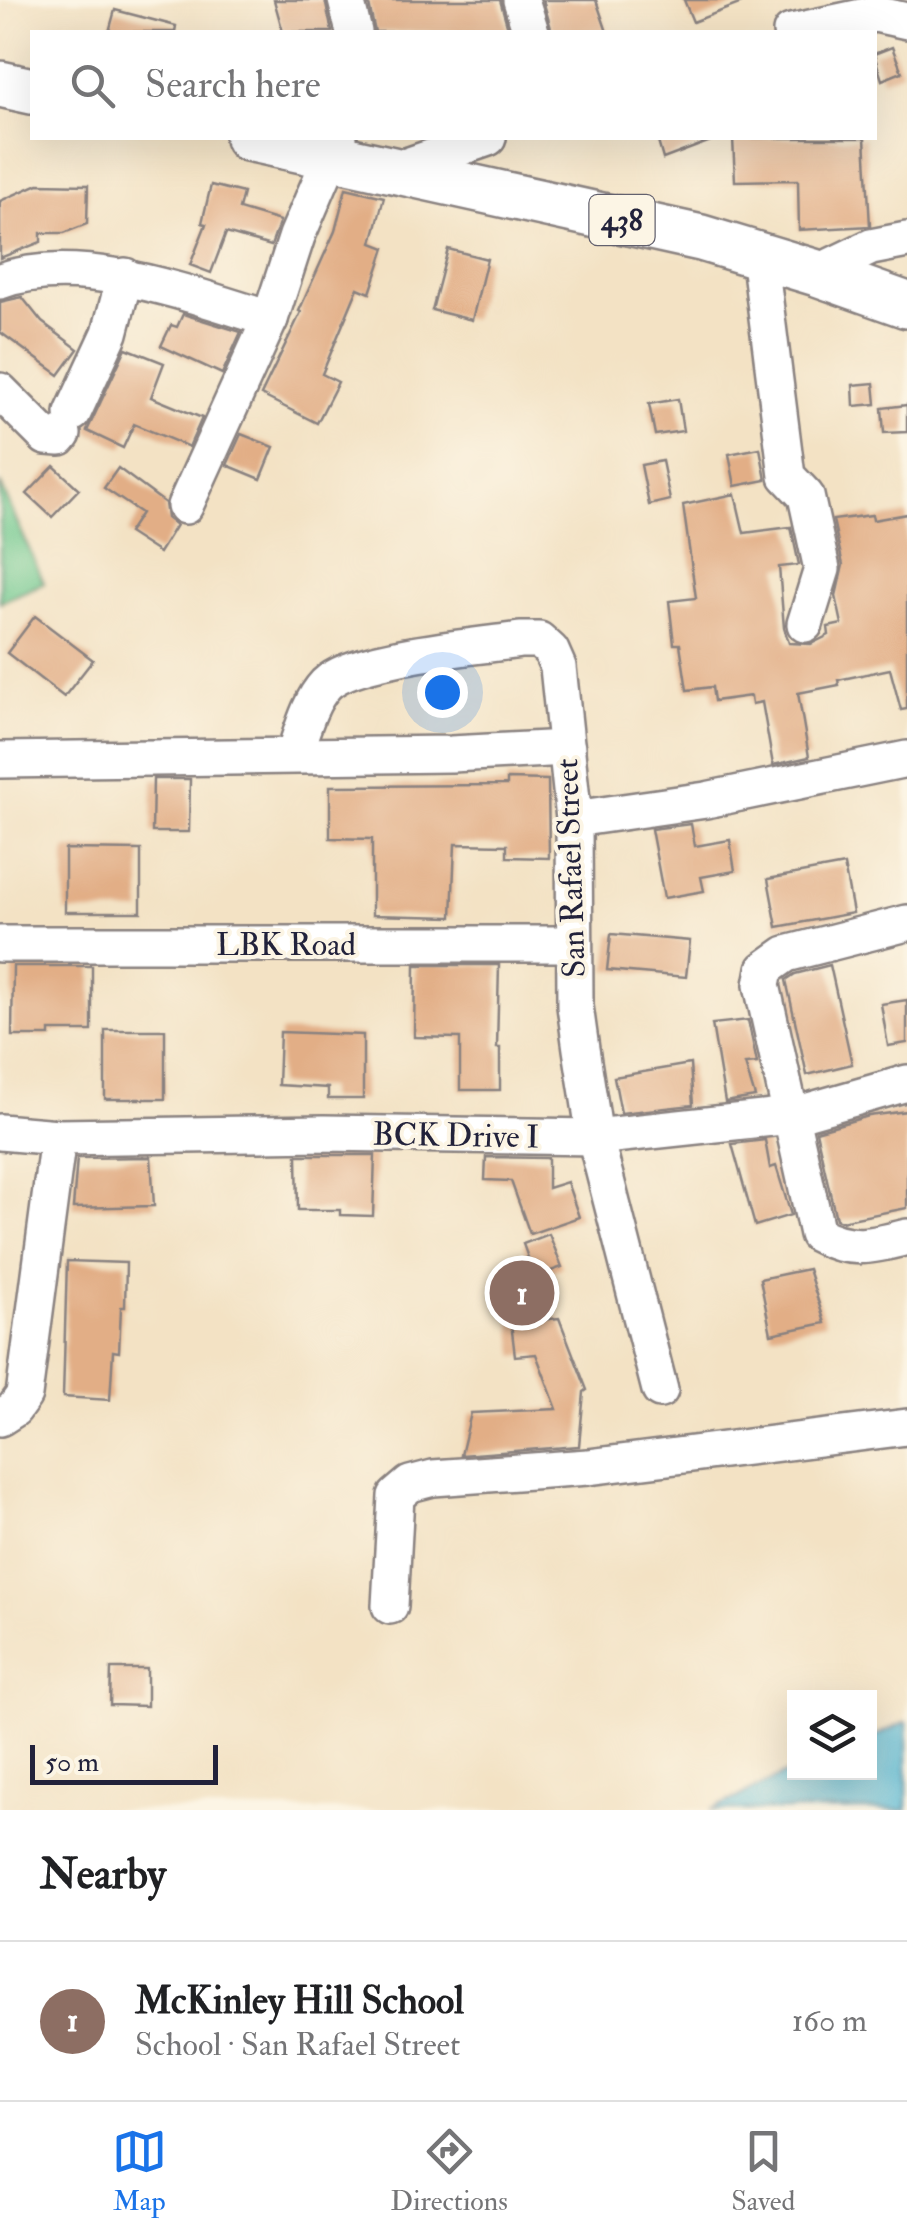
<!DOCTYPE html>
<html lang="en">
<head>
<meta charset="utf-8">
<style>
	body { margin:0; font-family:"IM FELL Double Pica",serif; background:#f6f6f6; color:#202124 }
	.controls { position:absolute; right:30px; bottom:30px; display:grid; overflow:hidden; border-radius:0px; box-shadow:0 10px 40px #0002 }
	.controls button { width:90px; height:90px; display:grid; place-items:center; padding:0; border:0; border-bottom:2px solid #e0e0e0; background:#fff; color:#202124; font:50px sans-serif }
	.scale { position:absolute; left:30px; bottom:25px; width:188px; box-sizing:border-box; padding-left:10px; border:5px solid #22223b; border-top:0; font-size:28px; line-height:35px; white-space:nowrap; color:#22223b; -webkit-text-stroke:8px #fcf5e5; paint-order:stroke }
	.you { position:absolute; left:442px; top:692px; width:35px; height:35px; margin:-25px; border:8px solid #fff; border-radius:50%; background:#1a73e8; box-shadow:0 0 0 15px #1a73e833 }
	.badge { display:grid; place-items:center; width:65px; height:65px; border-radius:50%; background:#1a73e8; color:#fff; font-size:32px; font-weight:700 }
	.pin { position:absolute; translate:-50% -50%; border:5px solid #fff; box-shadow:0 2px 10px #0006 }
	.list { margin:0; padding:0; list-style:none }
	h2 { display:flex; justify-content:space-between; align-items:center; height:130px; margin:0; padding:0 40px; font-size:42px }
	h2 small { font-size:32px; font-weight:400; color:#757577 }
	.list li { display:grid; grid-template-columns:65px 1fr auto; gap:30px; align-items:center; box-sizing:border-box; height:160px; padding:0 40px; border-top:2px solid #e0e0e0 }
	.list b { display:block; font-size:38px; white-space:nowrap }
	.list p { margin:0; font-size:32px; white-space:nowrap; color:#757577 }
	.list em { font-size:32px; font-style:normal; color:#757577 }
	.icon { flex:none; width:55px; height:55px; fill:none; stroke:currentColor; stroke-width:2; stroke-linecap:round; stroke-linejoin:round }
	.map { position:relative; flex:none; width:907px; height:1810px; overflow:hidden }
	.search { position:absolute; background:#fff; box-shadow:0 10px 40px #0002; left:30px; right:30px; top:30px; height:110px; display:flex; align-items:center; gap:25px; box-sizing:border-box; padding:0 35px; border-radius:0px; color:#757577; font-size:38px }
	.sheet { height:290px; background:#fff }
	nav { display:flex; justify-content:space-around; align-items:center; box-sizing:border-box; height:140px; border-top:2px solid #e0e0e0; background:#fff; font-size:28px; color:#757577 }
	nav a { display:grid; justify-items:center; gap:5px }
	nav .on { color:#1a73e8 }
	.map>svg:first-child { display:block }
	.green { fill:#6fc88e; stroke:#487564; stroke-width:2.5 }
	.water { fill:#56b8d4; stroke:#3c6d88; stroke-width:2.5 }
	.building { fill:#e2ae86 }
	.lines { fill:none; stroke-linecap:round; stroke-linejoin:round }
	.minor-casing { stroke:#8a8280; stroke-width:40 }
	.major-casing { stroke:#8a8280; stroke-width:50 }
	.minor { stroke:#fff; stroke-width:35 }
	.major { stroke:#fff; stroke-width:45 }
	.labels { text-anchor:middle; stroke-width:8; stroke-linejoin:round; paint-order:stroke }
	.shield { fill:#fcf5e5; stroke:#63616e; stroke-width:2.5 }
	.shield-label { font-size:30px; font-weight:bold; fill:#22223b }
	.street-label { font-size:32px; fill:#22223b; stroke:#fcf5e5 }
</style>
</head>
<body>
<div class="map">
<svg width="907" height="1810" viewBox="0 0 907 1810">
	<rect width="100%" height="100%" fill="#fcf5e5"/>
	<filter id="ink" filterUnits="userSpaceOnUse"><feTurbulence type="fractalNoise" baseFrequency=".01" numOctaves="2"/><feDisplacementMap in="SourceGraphic" scale="20" xChannelSelector="R" yChannelSelector="G"/><feConvolveMatrix kernelMatrix="1 2 1 2 8 2 1 2 1" color-interpolation-filters="sRGB"/></filter>
	<filter id="wash" filterUnits="userSpaceOnUse"><feTurbulence type="fractalNoise" baseFrequency=".0048" numOctaves="4" result="noise"/><feDisplacementMap in="SourceGraphic" scale="40" xChannelSelector="R" yChannelSelector="G"/><feGaussianBlur stdDeviation="2.25" result="paint"/><feColorMatrix in="noise" values="0 0 0 0 0 0 0 0 0 0 0 0 0 0 0 0 0 1.4 0 .05"/><feComposite in="paint" operator="in"/></filter>
	<g filter="url(#wash)">
		<rect width="100%" height="100%" fill="#f3e2c4"/>
		<path class="green" d="M 0,483 L 44,583 L 0,602 Z"/>
		<path class="water" d="M 907,1722 L 907,1810 L 711,1810 L 794,1770 L 870,1772 L 870,1738 Z"/>
		<g id="blocks">
			<g class="building">
				<path d="M 274,0 L 325,0 L 332,32 L 283,32 Z"/>
				<path d="M 368,0 L 500,0 L 509,32 L 375,32 Z"/>
				<path d="M 543,0 L 596,0 L 607,32 L 552,32 Z"/>
				<path d="M 684,0 L 746,0 L 747,1 L 693,22 Z"/>
				<path d="M 115,10 L 176,26 L 175,32 L 109,32 Z"/>
				<path d="M 892,47 L 902,72 L 882,80 L 874,54 Z"/>
				<path d="M 657,138 L 715,138 L 716,139 L 663,159 Z"/>
				<path d="M 733,138 L 865,138 L 870,226 L 799,230 L 798,180 L 735,181 Z"/>
				<path d="M 38,184 L 88,185 L 87,224 L 64,233 L 41,233 L 41,242 L 0,258 L 0,201 Z"/>
				<path d="M 211,185 L 243,193 L 239,209 L 280,221 L 271,246 L 226,233 L 211,273 L 190,265 L 206,224 L 202,223 Z"/>
				<path d="M 346,188 L 384,197 L 372,243 L 385,248 L 370,293 L 358,288 L 322,374 L 338,382 L 317,423 L 261,395 L 301,312 L 299,311 L 335,231 Z"/>
				<path d="M 448,249 L 487,259 L 472,320 L 432,310 Z"/>
				<path d="M 22,297 L 42,322 L 78,349 L 59,375 L 0,332 L 0,302 Z"/>
				<path d="M 183,314 L 241,332 L 222,374 L 161,346 L 171,325 L 177,327 Z"/>
				<path d="M 126,348 L 164,363 L 151,397 L 202,418 L 189,447 L 134,424 L 123,448 L 87,431 Z"/>
				<path d="M 874,383 L 876,404 L 854,406 L 853,385 Z"/>
				<path d="M 678,399 L 683,431 L 655,435 L 649,404 Z"/>
				<path d="M 907,405 L 907,432 L 884,433 L 882,408 Z"/>
				<path d="M 241,434 L 274,447 L 261,479 L 227,465 Z"/>
				<path d="M 760,448 L 766,480 L 735,486 L 729,454 Z"/>
				<path d="M 662,461 L 670,500 L 649,505 L 641,465 Z"/>
				<path d="M 54,466 L 79,489 L 52,517 L 27,494 Z"/>
				<path d="M 118,468 L 165,503 L 167,518 L 176,525 L 159,553 L 128,533 L 141,513 L 104,488 Z"/>
				<path d="M 735,494 L 744,533 L 791,527 L 799,565 L 779,567 L 784,628 L 789,643 L 811,644 L 829,635 L 828,627 L 842,624 L 836,596 L 843,565 L 833,520 L 872,515 L 873,520 L 907,514 L 907,709 L 901,710 L 890,669 L 838,680 L 839,685 L 798,693 L 809,757 L 773,765 L 762,702 L 752,704 L 751,696 L 714,701 L 712,687 L 687,690 L 680,644 L 674,644 L 669,601 L 696,598 L 683,505 Z"/>
				<path d="M 35,616 L 93,660 L 64,697 L 7,653 Z"/>
				<path d="M 153,779 L 190,779 L 189,832 L 152,832 Z"/>
				<path d="M 507,779 L 548,780 L 549,858 L 507,857 L 507,845 L 455,844 L 452,917 L 372,915 L 372,839 L 330,838 L 330,786 L 507,785 Z"/>
				<path d="M 691,824 L 695,846 L 730,840 L 735,871 L 701,877 L 704,891 L 664,898 L 651,829 Z"/>
				<path d="M 65,849 L 141,850 L 141,912 L 65,912 Z"/>
				<path d="M 844,865 L 853,913 L 777,927 L 768,879 Z"/>
				<path d="M 611,934 L 690,941 L 686,977 L 607,970 Z"/>
				<path d="M 415,965 L 499,965 L 497,1048 L 500,1048 L 500,1090 L 460,1090 L 460,1038 L 414,1037 Z"/>
				<path d="M 830,965 L 852,1064 L 807,1075 L 786,980 L 795,974 Z"/>
				<path d="M 13,966 L 92,966 L 92,1031 L 50,1031 L 50,1036 L 12,1036 Z"/>
				<path d="M 907,1000 L 907,1043 L 888,1046 L 881,1004 Z"/>
				<path d="M 748,1020 L 757,1063 L 745,1064 L 755,1097 L 725,1102 L 712,1024 Z"/>
				<rect x="105" y="1030" width="60" height="69"/>
				<path d="M 280,1032 L 363,1035 L 363,1099 L 328,1099 L 328,1088 L 278,1085 Z"/>
				<path d="M 690,1064 L 693,1105 L 621,1113 L 614,1077 Z"/>
				<path d="M 907,1111 L 907,1208 L 841,1221 L 836,1219 L 816,1131 L 869,1116 Z"/>
				<path d="M 765,1140 L 770,1168 L 776,1166 L 791,1215 L 755,1226 L 732,1144 Z"/>
				<path d="M 297,1155 L 375,1155 L 373,1216 L 340,1215 L 340,1210 L 298,1210 Z"/>
				<path d="M 151,1157 L 154,1206 L 73,1208 L 77,1158 Z"/>
				<path d="M 486,1157 L 548,1158 L 548,1188 L 567,1182 L 579,1217 L 530,1234 L 511,1181 L 485,1180 Z"/>
				<path d="M 549,1234 L 562,1267 L 535,1277 L 523,1244 Z"/>
				<path d="M 67,1261 L 126,1263 L 125,1307 L 121,1307 L 119,1352 L 113,1351 L 110,1400 L 63,1397 Z"/>
				<path d="M 808,1269 L 825,1323 L 771,1334 L 760,1279 Z"/>
				<path d="M 559,1318 L 587,1390 L 584,1392 L 579,1446 L 461,1455 L 471,1413 L 557,1409 L 536,1354 L 515,1356 L 511,1323 Z"/>
				<path d="M 111,1669 L 147,1669 L 147,1706 L 110,1705 Z"/>
			</g>
		</g>
	</g>
	<g filter="url(#ink)">
		<use href="#blocks" fill-opacity="0" stroke="#8a8280" stroke-width="2.5"/>
		<g class="lines">
			<defs>
				<g id="minor">
					<path d="M 346,0 L 354,32"/>
					<path d="M 521,0 L 531,32"/>
					<path d="M 791,32 L 875,14 L 907,21"/>
					<path d="M 398,169 L 488,138"/>
					<path d="M 759,254 L 787,476 L 806,496 L 822,569 L 805,624"/>
					<path d="M 817,273 L 871,247 L 907,240"/>
					<path d="M 0,281 C 81,252 190,295 270,319 L 297,236 L 339,138"/>
					<path d="M 0,391 L 46,437 L 60,438 L 63,434"/>
					<path d="M 73,413 L 110,333 L 125,276"/>
					<path d="M 185,506 L 270,319"/>
					<path d="M 294,754 C 302,732 309,702 326,684 C 354,656 477,647 520,640 L 539,640 L 551,651 L 558,667 L 574,819 L 575,1006 L 581,1049 L 595,1137 L 660,1390"/>
					<path d="M 0,760 L 451,754 L 567,748"/>
					<path d="M 574,819 L 706,800 L 907,759"/>
					<path d="M 907,923 L 786,954 L 765,969 L 762,985 L 817,1234 C 849,1252 873,1246 907,1237"/>
					<path d="M 0,944 L 573,944"/>
					<path d="M 0,1132 L 58,1137 L 324,1133 L 595,1137 L 791,1116 L 907,1083"/>
					<path d="M 0,1418 L 14,1409 L 24,1395 L 58,1137"/>
					<path d="M 390,1606 L 396,1496 L 410,1484 L 433,1478 L 588,1467 L 907,1427"/>
				</g>
				<g id="major">
					<path d="M 0,84 L 32,91"/>
					<path d="M 248,138 L 701,238 L 817,273 L 907,305"/>
				</g>
			</defs>
			<use href="#minor" class="minor-casing"/>
			<use href="#major" class="major-casing"/>
			<use href="#minor" class="minor"/>
			<use href="#major" class="major"/>
		</g>
	</g>
	<g class="labels">
		<rect class="shield" x="589.5" y="195" width="65" height="50" rx="8"/>
		<g class="shield-label">
			<text x="622" y="230">438</text>
		</g>
		<g class="street-label">
			<text transform="translate(570 868) rotate(-92)" y="11">San Rafael Street</text>
			<text x="286" y="955">LBK Road</text>
			<text transform="translate(456 1135) rotate(1)" y="11">BCK Drive I</text>
		</g>
	</g>
</svg>
<div class="controls">
<button><svg class="icon" aria-label="layers" viewBox="0 0 24 24"><path d="M12 4l9 5-9 5-9-5zM3 14l9 5 9-5"/></svg></button>
</div>
<div class="scale">50 m</div>
<div class="you"></div>
<div class="pin badge" style="left:522px;top:1293px;background:#8d6e63">1</div>
<div class="search"><svg class="icon" aria-label="search" viewBox="0 0 24 24"><circle cx="10" cy="10" r="6"/><path d="M15 15l6 6"/></svg>Search here</div>
</div>
<section class="sheet">
<h2>Nearby<small></small></h2>
<ul class="list">
<li><span class="badge" style="background:#8d6e63">1</span><div><b>McKinley Hill School</b><p>School · San Rafael Street</p></div><em>160 m</em></li>
</ul>
</section>
<nav>
<a class="on"><svg class="icon" aria-label="map" viewBox="0 0 24 24"><path d="M3 6l6-2 6 2 6-2v14l-6 2-6-2-6 2zM9 4v14M15 6v14"/></svg>Map</a>
<a><svg class="icon" aria-label="directions" viewBox="0 0 24 24"><path d="M12 3l9 9-9 9-9-9zM9 14v-3h6M13 9l2 2-2 2"/></svg>Directions</a>
<a><svg class="icon" aria-label="saved" viewBox="0 0 24 24"><path d="M7 4h10v16l-5-4-5 4z"/></svg>Saved</a>
</nav>
</body>
</html>
